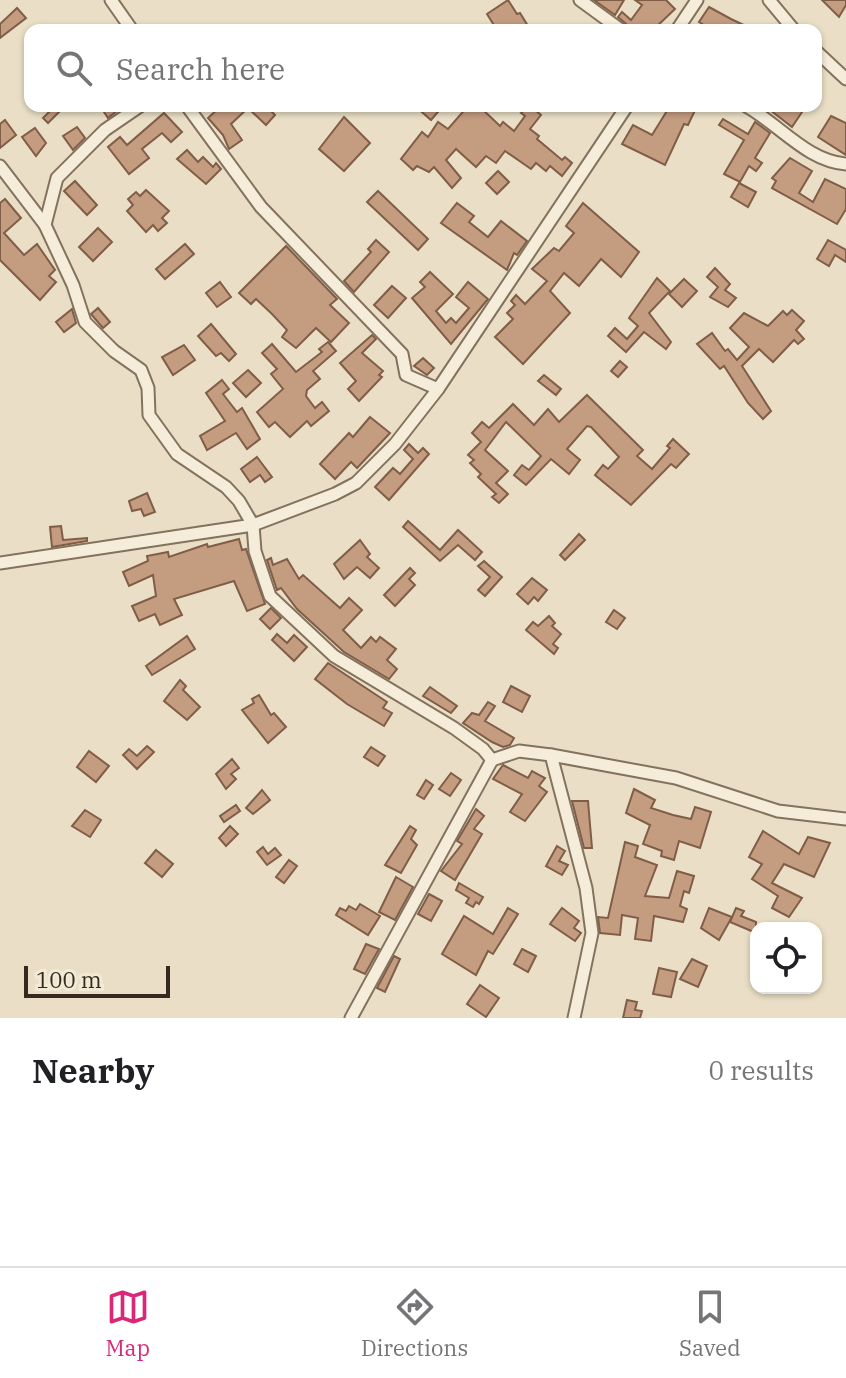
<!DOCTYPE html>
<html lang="en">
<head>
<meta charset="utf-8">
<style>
	body { margin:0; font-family:"IBM Plex Serif",serif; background:#f2f2f2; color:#202124 }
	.controls { position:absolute; right:24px; bottom:24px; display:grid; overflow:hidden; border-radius:16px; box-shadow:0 2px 6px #0004 }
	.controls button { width:72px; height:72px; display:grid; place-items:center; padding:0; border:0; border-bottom:2px solid #e0e0e0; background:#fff; color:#202124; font:40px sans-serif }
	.scale { position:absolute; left:24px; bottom:20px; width:146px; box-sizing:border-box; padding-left:8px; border:4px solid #352a20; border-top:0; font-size:22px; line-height:28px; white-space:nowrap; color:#352a20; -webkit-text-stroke:6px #f2ead5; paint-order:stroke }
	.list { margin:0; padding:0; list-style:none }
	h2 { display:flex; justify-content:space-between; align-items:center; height:104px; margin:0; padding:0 32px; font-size:34px }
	h2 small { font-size:26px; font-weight:400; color:#757577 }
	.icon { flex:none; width:44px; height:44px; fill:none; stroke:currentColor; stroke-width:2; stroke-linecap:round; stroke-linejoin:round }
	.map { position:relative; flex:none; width:846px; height:1018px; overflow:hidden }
	.search { position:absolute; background:#fff; box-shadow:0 2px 6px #0004; left:24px; right:24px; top:24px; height:88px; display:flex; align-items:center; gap:20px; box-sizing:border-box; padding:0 28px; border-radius:16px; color:#757577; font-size:30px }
	.sheet { height:248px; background:#fff }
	nav { display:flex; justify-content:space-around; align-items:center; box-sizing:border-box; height:112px; border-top:2px solid #e0e0e0; background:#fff; font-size:22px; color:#757577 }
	nav a { display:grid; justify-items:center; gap:4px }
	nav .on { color:#db2777 }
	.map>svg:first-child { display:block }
	.building { fill:#c49c80; stroke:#805d46; stroke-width:2 }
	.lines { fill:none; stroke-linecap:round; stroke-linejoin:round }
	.minor-casing { stroke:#83725e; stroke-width:15 }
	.minor { stroke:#f5edd9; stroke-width:11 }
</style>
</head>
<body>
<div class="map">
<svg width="846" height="1018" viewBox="0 0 846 1018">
	<rect width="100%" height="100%" fill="#eadfc6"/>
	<g class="building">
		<path d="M 508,0 L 517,14 L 520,13 L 528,26 L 522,30 L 497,30 L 487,14 Z"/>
		<path d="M 594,0 L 624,0 L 615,15 Z"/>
		<path d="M 635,0 L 666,0 L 675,9 L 653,30 L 633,30 L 618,17 L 622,12 L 631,20 L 642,5 Z"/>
		<path d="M 822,0 L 846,0 L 846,5 L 839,17 Z"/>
		<path d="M 709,7 L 731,19 L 754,30 L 712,30 L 699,22 Z"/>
		<path d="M 17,8 L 26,18 L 0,38 L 0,24 Z"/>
		<path d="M 55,106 L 65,106 L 48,123 L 43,118 Z"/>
		<path d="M 106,106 L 123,106 L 108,118 L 102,109 Z"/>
		<path d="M 221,106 L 266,106 L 275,115 L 266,125 L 248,108 L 231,124 L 242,140 L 229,149 L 223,135 L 208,118 Z"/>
		<path d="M 415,106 L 443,106 L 431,120 Z"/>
		<path d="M 468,106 L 479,106 L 500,126 L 503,122 L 514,131 L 525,116 L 521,113 L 530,106 L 541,115 L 530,129 L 539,136 L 537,139 L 562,160 L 565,157 L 572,163 L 562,176 L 550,166 L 546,171 L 536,163 L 531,169 L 505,151 L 496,163 L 486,156 L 476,167 L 456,149 L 446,160 L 461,178 L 452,188 L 434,167 L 429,172 L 417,166 L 413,170 L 401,159 L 422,132 L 428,137 L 438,122 L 448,129 Z"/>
		<path d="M 670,106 L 697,106 L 688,125 L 684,124 L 665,165 L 622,144 L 633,125 L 652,135 Z"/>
		<path d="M 765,106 L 806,106 L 792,127 Z"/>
		<path d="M 164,113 L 182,132 L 171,142 L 162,133 L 142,149 L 149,158 L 129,174 L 108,147 L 120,137 L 127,145 Z"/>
		<path d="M 831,116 L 846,123 L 846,155 L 818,137 Z"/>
		<path d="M 344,117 L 370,143 L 344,171 L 319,149 Z"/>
		<path d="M 723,119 L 748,134 L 755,122 L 770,133 L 755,158 L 762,163 L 756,171 L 749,166 L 740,182 L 724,174 L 744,140 L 719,125 Z"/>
		<path d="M 5,120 L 16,135 L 0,148 L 0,124 Z"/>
		<path d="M 77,127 L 85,138 L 73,150 L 63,136 Z"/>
		<path d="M 35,128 L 46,143 L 36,156 L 22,137 Z"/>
		<path d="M 187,150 L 198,162 L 203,157 L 213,167 L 216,163 L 221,169 L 206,184 L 177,159 Z"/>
		<path d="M 790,158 L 812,171 L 799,193 L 813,202 L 825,179 L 846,189 L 846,209 L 837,224 L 772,188 L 776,181 L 772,178 Z"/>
		<path d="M 498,171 L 509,182 L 497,194 L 486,183 Z"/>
		<path d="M 75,181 L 97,205 L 87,215 L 64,191 Z"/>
		<path d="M 739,183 L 756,192 L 748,207 L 731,197 Z"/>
		<path d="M 146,190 L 169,211 L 162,218 L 167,223 L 158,231 L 153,225 L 146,232 L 127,211 L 133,205 L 128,199 L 136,192 L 140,196 Z"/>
		<path d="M 378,191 L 428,239 L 418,250 L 367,202 Z"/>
		<path d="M 5,199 L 21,218 L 4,233 L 24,255 L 37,244 L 55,270 L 49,276 L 56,282 L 40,300 L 0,260 L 0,203 Z"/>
		<path d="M 457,203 L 474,216 L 469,222 L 488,237 L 501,221 L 527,241 L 517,255 L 514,253 L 507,270 L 441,223 Z"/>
		<path d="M 583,203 L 639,252 L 621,277 L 601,259 L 579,286 L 564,273 L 550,291 L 570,313 L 523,364 L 495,337 L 513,319 L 507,313 L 515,305 L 511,301 L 516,295 L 525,304 L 547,281 L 532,269 L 554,248 L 559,251 L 574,233 L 566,226 Z"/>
		<path d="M 98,228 L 112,242 L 93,261 L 79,247 Z"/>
		<path d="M 376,240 L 389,252 L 354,292 L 344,281 L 371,252 L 368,249 Z"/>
		<path d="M 828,240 L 846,250 L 846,262 L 835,255 L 829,266 L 817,259 Z"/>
		<path d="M 185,244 L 194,254 L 165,279 L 156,269 Z"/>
		<path d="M 286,246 L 337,299 L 330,305 L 349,323 L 331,342 L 316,328 L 296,348 L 282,337 L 287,330 L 272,314 L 256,299 L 251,304 L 239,293 Z"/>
		<path d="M 715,268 L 730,284 L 725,290 L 736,298 L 728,307 L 710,297 L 718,287 L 707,277 Z"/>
		<path d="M 430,272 L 453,294 L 436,311 L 446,323 L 451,318 L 456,323 L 469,308 L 456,297 L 468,282 L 488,299 L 451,344 L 412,298 L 425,287 L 420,282 Z"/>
		<path d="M 657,278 L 670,291 L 649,313 L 671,342 L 666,349 L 644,332 L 626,352 L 608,336 L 615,328 L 627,339 L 638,326 L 629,318 Z"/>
		<path d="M 684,279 L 697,291 L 682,307 L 669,294 Z"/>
		<path d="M 220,282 L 231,297 L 217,307 L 206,293 Z"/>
		<path d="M 392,286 L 406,298 L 388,318 L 374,305 Z"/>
		<path d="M 98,308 L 110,322 L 103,328 L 91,314 Z"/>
		<path d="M 72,309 L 76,323 L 64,332 L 56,322 Z"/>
		<path d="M 792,310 L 804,321 L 796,330 L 804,339 L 798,344 L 794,340 L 773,362 L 759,349 L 742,366 L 771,411 L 763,419 L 748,403 L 724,366 L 720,369 L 697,344 L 712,333 L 725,351 L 728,349 L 737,360 L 749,347 L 730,328 L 744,313 L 768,326 L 783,311 L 787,315 Z"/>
		<path d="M 211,324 L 236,354 L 229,361 L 221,353 L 216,356 L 198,336 Z"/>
		<path d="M 372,335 L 376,339 L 362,353 L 383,371 L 379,375 L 382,377 L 359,401 L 348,389 L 356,381 L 340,363 Z"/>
		<path d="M 328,342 L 336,351 L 313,371 L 320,379 L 307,390 L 306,396 L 315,408 L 322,402 L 329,411 L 311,426 L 307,421 L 290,437 L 275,422 L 269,427 L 257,412 L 283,389 L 271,374 L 277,369 L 262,353 L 272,344 L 296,372 L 322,352 L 319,349 Z"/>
		<path d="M 184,345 L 195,360 L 173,375 L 162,357 Z"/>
		<path d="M 423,358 L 434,368 L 427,375 L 414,366 Z"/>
		<path d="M 620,361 L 627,367 L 618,377 L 611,371 Z"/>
		<path d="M 248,370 L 261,383 L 246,397 L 233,383 Z"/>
		<path d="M 544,375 L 561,389 L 556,395 L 538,381 Z"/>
		<path d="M 222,380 L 229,389 L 223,394 L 237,412 L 242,408 L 260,439 L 247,449 L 236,433 L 207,450 L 200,436 L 225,421 L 206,393 Z"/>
		<path d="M 587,395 L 643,450 L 637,456 L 652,469 L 670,448 L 667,446 L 673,439 L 689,454 L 676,468 L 671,464 L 631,505 L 595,475 L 603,465 L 608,469 L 619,457 L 591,427 L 587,426 L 567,449 L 580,460 L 569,474 L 551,459 L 526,485 L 514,475 L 522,465 L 529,470 L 541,456 L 506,422 L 485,450 L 508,471 L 496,483 L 508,494 L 499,503 L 492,497 L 496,494 L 478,477 L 481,474 L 470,463 L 474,460 L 468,455 L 481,442 L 472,433 L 482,422 L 489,428 L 513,404 L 534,425 L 548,409 L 559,422 Z"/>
		<path d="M 370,417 L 390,433 L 357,468 L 351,462 L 335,479 L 320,464 L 349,433 L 353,437 Z"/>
		<path d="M 409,444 L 418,453 L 423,448 L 429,454 L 389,500 L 375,487 L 393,468 L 400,474 L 413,459 L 404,450 Z"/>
		<path d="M 257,457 L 272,477 L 265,482 L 260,475 L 250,482 L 241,469 Z"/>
		<path d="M 147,493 L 155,512 L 144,516 L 141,509 L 132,511 L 129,501 Z"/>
		<path d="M 408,521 L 440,550 L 458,530 L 482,552 L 475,560 L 458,545 L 440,561 L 403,527 Z"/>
		<path d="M 61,526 L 63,540 L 87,538 L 87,541 L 52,547 L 50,527 Z"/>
		<path d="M 579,534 L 585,540 L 565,560 L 560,555 Z"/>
		<path d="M 239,539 L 242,550 L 246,549 L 265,604 L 247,611 L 234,581 L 174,599 L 182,615 L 160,625 L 155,614 L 139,621 L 132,606 L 156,596 L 153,575 L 129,586 L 123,572 L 148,561 L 147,556 L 168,552 L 169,557 L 207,544 L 208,547 Z"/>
		<path d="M 360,540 L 370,554 L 367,557 L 379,568 L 370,578 L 357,567 L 344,579 L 334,564 Z"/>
		<path d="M 271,558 L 273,565 L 287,559 L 299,579 L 303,575 L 340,608 L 349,598 L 362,610 L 343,630 L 361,648 L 371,637 L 376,642 L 380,637 L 396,649 L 387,660 L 397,669 L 389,679 L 344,652 L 297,609 L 281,588 L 277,590 L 267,560 Z"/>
		<path d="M 484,561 L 502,577 L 485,596 L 478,590 L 490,577 L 478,566 Z"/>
		<path d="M 410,568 L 415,573 L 409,579 L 415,585 L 395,606 L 384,595 Z"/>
		<path d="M 532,578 L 547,590 L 538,601 L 534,597 L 528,604 L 517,594 Z"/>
		<path d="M 271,608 L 281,618 L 270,629 L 260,619 Z"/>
		<path d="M 614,610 L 625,618 L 617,629 L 606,622 Z"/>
		<path d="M 549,616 L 555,623 L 552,626 L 561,634 L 553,644 L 558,648 L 554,654 L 526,630 L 533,622 L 538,626 Z"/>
		<path d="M 277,634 L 287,643 L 294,635 L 307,647 L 294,661 L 272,640 Z"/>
		<path d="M 187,636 L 195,649 L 152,675 L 146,666 Z"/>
		<path d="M 328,663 L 387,702 L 383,708 L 392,713 L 384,726 L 347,704 L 315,679 Z"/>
		<path d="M 180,680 L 186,686 L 183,690 L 200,707 L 187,720 L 164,701 Z"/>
		<path d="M 511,686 L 530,696 L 522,712 L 503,702 Z"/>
		<path d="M 430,687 L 457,706 L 451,713 L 423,696 Z"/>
		<path d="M 259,695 L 271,715 L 274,713 L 286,727 L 268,743 L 242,710 L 254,703 L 252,699 Z"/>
		<path d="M 488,702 L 495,706 L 485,721 L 514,738 L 510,745 L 503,747 L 492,742 L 463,723 L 472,713 L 479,715 Z"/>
		<path d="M 147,746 L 154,752 L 137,769 L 123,755 L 129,749 L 137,756 Z"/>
		<path d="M 371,747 L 385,756 L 378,766 L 364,757 Z"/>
		<path d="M 89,751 L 109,766 L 96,782 L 77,767 Z"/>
		<path d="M 232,759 L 239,768 L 231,774 L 236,779 L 226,789 L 216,774 Z"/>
		<path d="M 503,765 L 528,778 L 532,771 L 545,778 L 539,786 L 547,792 L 525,821 L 510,812 L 522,794 L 493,779 Z"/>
		<path d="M 451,773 L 461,780 L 450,796 L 439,789 Z"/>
		<path d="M 426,780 L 433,785 L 424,799 L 417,795 Z"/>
		<path d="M 634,789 L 655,800 L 651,808 L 673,815 L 691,819 L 695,807 L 711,812 L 700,848 L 679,841 L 674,860 L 661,856 L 662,851 L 643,844 L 650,825 L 626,813 Z"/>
		<path d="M 262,790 L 270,800 L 253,814 L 246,808 Z"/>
		<path d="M 572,801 L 588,801 L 592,848 L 584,848 Z"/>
		<path d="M 236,805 L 240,811 L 224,822 L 220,816 Z"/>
		<path d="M 476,809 L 484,816 L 474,829 L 482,834 L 455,880 L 441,871 L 462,844 L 457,841 Z"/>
		<path d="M 85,810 L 101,820 L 90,837 L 72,826 Z"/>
		<path d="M 230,826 L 238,834 L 226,846 L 219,838 Z"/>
		<path d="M 410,826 L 416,830 L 411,839 L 417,845 L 401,873 L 385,865 Z"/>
		<path d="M 763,831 L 799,854 L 808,837 L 830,843 L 814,877 L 784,864 L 772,883 L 802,898 L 789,917 L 772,908 L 778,896 L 752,879 L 762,864 L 749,857 Z"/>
		<path d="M 625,842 L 638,846 L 635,857 L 657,865 L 645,896 L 669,898 L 677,871 L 694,876 L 689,893 L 684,891 L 680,906 L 687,909 L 683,922 L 654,916 L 651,941 L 635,939 L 638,918 L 622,915 L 620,935 L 600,933 L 598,917 L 608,918 Z"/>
		<path d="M 557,846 L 565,851 L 559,861 L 568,865 L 562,875 L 546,866 Z"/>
		<path d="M 263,847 L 268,854 L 275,848 L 281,855 L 267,865 L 257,852 Z"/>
		<path d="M 156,850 L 173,864 L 162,877 L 145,863 Z"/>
		<path d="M 289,860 L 297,866 L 284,883 L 276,877 Z"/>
		<path d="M 396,877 L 413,887 L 395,920 L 379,912 Z"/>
		<path d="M 459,883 L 483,897 L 479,904 L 476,902 L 473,907 L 466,903 L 469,898 L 456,890 Z"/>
		<path d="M 429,894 L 442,901 L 431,921 L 418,914 Z"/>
		<path d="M 360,904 L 380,916 L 368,935 L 336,915 L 340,908 L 346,911 L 349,906 L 356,910 Z"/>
		<path d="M 508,908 L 518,914 L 493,954 L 488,951 L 476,975 L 442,954 L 464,916 L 493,934 Z"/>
		<path d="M 562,908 L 579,921 L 574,928 L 581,933 L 575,941 L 550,924 Z"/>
		<path d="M 709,908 L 732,917 L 719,940 L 701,928 Z"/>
		<path d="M 736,908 L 744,911 L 741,916 L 756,922 L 756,933 L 730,922 Z"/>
		<path d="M 366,944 L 379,949 L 365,974 L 354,969 Z"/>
		<path d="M 522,949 L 536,956 L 528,972 L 514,964 Z"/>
		<path d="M 394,956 L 400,959 L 385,992 L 377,988 Z"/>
		<path d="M 692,959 L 707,966 L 698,987 L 680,979 Z"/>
		<path d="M 659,968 L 677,972 L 671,997 L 653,994 Z"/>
		<path d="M 480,985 L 499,998 L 486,1017 L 467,1004 Z"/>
		<path d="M 627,1000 L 637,1002 L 635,1010 L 642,1011 L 640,1018 L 623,1018 Z"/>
	</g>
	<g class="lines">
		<defs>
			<g id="minor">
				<path d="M 111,0 L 132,30"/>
				<path d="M 580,0 L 621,30"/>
				<path d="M 769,0 L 794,30"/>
				<path d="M 677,30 L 697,0"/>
				<path d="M 816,51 L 846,79"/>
				<path d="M 140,106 L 105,130 L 57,178 L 45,225 L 73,285 L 85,322 L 114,351 L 141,370 L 148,388 L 149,415 L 177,454 L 226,487 L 239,501 L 253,525 L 335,494 L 356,483 L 395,444 L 438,389 L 627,106"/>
				<path d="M 187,106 L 261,207 L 402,354 L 406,375 L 438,389"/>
				<path d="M 746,106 C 780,125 807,161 846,164"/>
				<path d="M 0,166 L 45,225"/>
				<path d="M 0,563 L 253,525 L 255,551 L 270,596 L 334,656 L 454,728 L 483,749 L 492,760 L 519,751 L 551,755 L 586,888 L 592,933 L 574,1018"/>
				<path d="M 551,755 L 676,778 L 778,811 L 846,819"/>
				<path d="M 351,1018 L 492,760"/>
			</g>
		</defs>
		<use href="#minor" class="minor-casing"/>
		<use href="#minor" class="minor"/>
	</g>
</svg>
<div class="controls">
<button><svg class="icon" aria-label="locate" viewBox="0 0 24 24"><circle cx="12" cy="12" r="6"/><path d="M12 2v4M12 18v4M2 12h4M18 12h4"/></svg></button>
</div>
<div class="scale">100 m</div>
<div class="search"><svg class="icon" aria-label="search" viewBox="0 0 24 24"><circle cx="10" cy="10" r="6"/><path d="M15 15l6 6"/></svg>Search here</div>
</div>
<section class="sheet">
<h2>Nearby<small>0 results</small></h2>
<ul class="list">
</ul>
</section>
<nav>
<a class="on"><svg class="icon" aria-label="map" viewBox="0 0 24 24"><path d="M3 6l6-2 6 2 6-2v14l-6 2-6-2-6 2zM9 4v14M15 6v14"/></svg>Map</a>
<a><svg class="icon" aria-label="directions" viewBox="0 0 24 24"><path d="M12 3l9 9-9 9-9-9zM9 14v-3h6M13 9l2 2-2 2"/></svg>Directions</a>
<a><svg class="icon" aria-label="saved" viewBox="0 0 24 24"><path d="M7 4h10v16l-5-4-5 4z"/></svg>Saved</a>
</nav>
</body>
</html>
